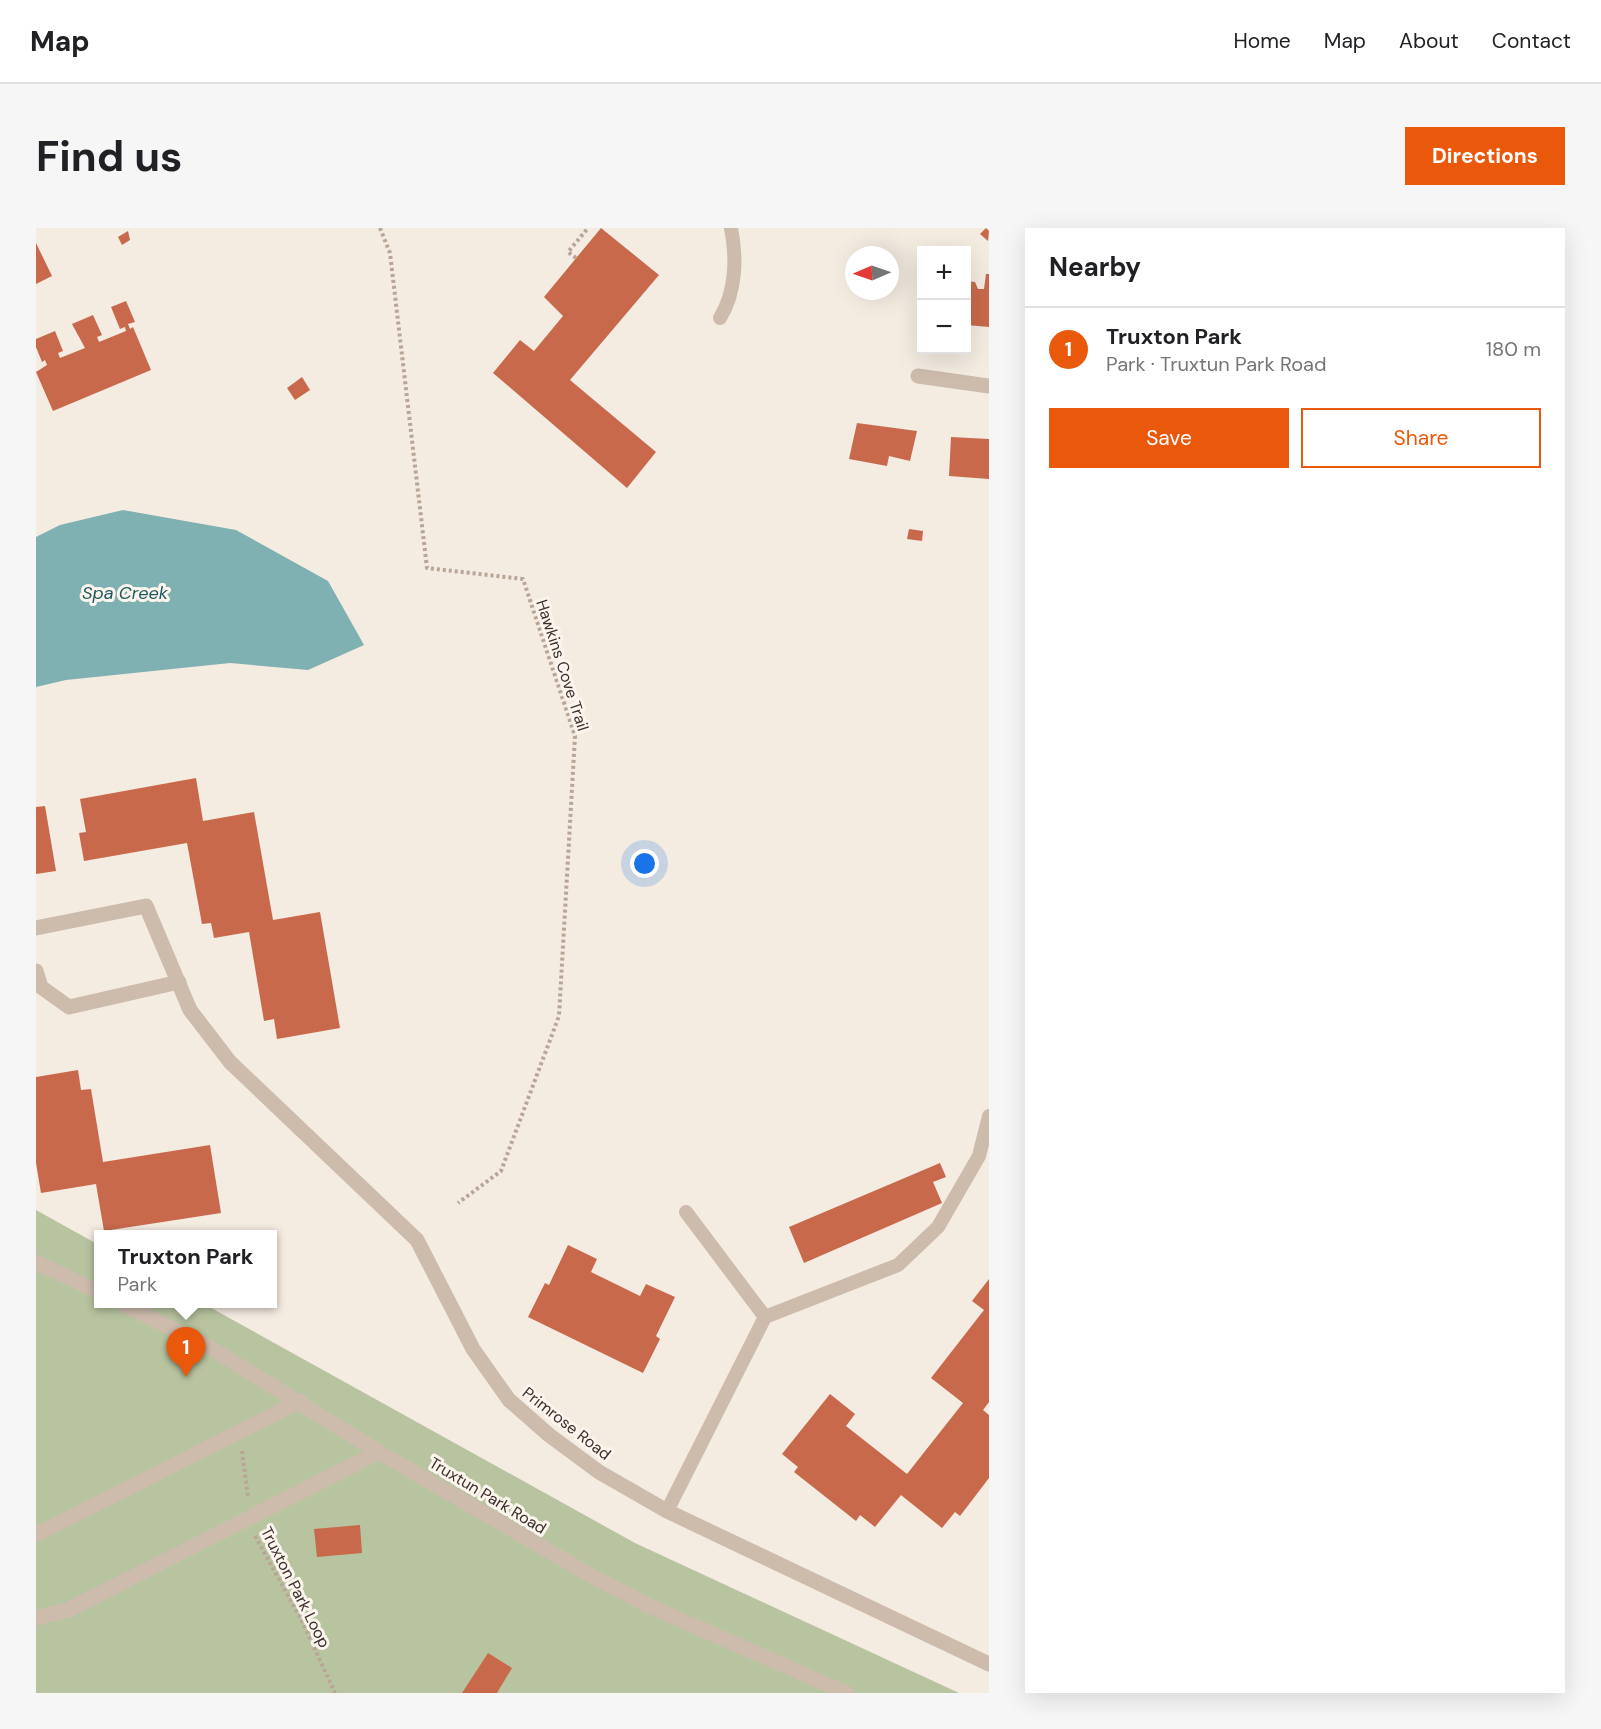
<!DOCTYPE html>
<html lang="en">
<head>
<meta charset="utf-8">
<style>
	body { margin:0; font-family:"DM Sans",sans-serif; background:#f6f6f6; color:#202124 }
	.controls { position:absolute; right:18px; top:18px; display:grid; overflow:hidden; border-radius:0px; box-shadow:0 6px 24px #0002 }
	.controls button { width:54px; height:54px; display:grid; place-items:center; padding:0; border:0; border-bottom:2px solid #e0e0e0; background:#fff; color:#202124; font:30px sans-serif }
	.compass { position:absolute; left:809px; top:18px; width:54px; height:54px; border-radius:50%; background:#fff; box-shadow:0 6px 24px #0002; rotate:268deg }
	.you { position:absolute; left:609px; top:636px; width:21px; height:21px; margin:-15px; border:4px solid #fff; border-radius:50%; background:#1a73e8; box-shadow:0 0 0 9px #1a73e833 }
	.badge { display:grid; place-items:center; width:39px; height:39px; border-radius:50%; background:#ea580c; color:#fff; font-size:20px; font-weight:700 }
	.pin { position:absolute; translate:-50% -50px; filter:drop-shadow(0 2px 3px #0008) }
	.pin::after { content:''; position:absolute; top:32px; width:21px; height:18px; background:inherit; clip-path:polygon(0 0,100% 0,50% 100%) }
	.popup { position:absolute; left:58px; top:1002px; width:183px; height:78px; box-sizing:border-box; display:grid; place-content:center; border-radius:0px; background:#fff; filter:drop-shadow(0 2px 4px #0005); font-size:20px; white-space:nowrap; color:#757577 }
	.popup b { font-size:22px; color:#202124 }
	.popup::after { content:''; position:absolute; left:50%; top:100%; margin-left:-12px; border:12px solid transparent; border-top-color:#fff }
	.list { margin:0; padding:0; list-style:none }
	h2 { display:flex; justify-content:space-between; align-items:center; height:78px; margin:0; padding:0 24px; font-size:26px }
	h2 small { font-size:20px; font-weight:400; color:#757577 }
	.list li { display:grid; grid-template-columns:39px 1fr auto; gap:18px; align-items:center; box-sizing:border-box; height:84px; padding:0 24px; border-top:2px solid #e0e0e0 }
	.list b { display:block; font-size:22px; white-space:nowrap }
	.list p { margin:0; font-size:20px; white-space:nowrap; color:#757577 }
	.list em { font-size:20px; font-style:normal; color:#757577 }
	.actions { display:flex; gap:12px; padding:18px 24px }
	.actions a { flex:1; padding:14px 0; border:2px solid #ea580c; border-radius:0px; text-align:center; font-size:21px; color:#ea580c }
	.actions .main { background:#ea580c; color:#fff }
	.map { position:relative; flex:none; width:953px; height:1465px; overflow:hidden; border-radius:0px }
	header { display:flex; align-items:center; gap:36px; box-sizing:border-box; height:84px; padding:0 30px; background:#fff; border-bottom:2px solid #e0e0e0 }
	header strong { font-size:28px }
	nav { display:flex; gap:33px; margin-inline-start:auto; font-size:21px }
	.intro { display:flex; align-items:center; justify-content:space-between; box-sizing:border-box; height:144px; padding:0 36px }
	h1 { margin:0; font-size:42px }
	.button { padding:15px 27px; border-radius:0px; background:#ea580c; color:#fff; font-size:21px; font-weight:700 }
	main { display:flex; gap:36px; padding:0 36px }
	aside { flex:1; background:#fff; border-radius:0px; box-shadow:0 6px 24px #0002 }
	.map>svg:first-child { display:block }
	.green { fill:#b8c4a0 }
	.water { fill:#7fb0b2 }
	.building { fill:#c8694b }
	.lines { fill:none; stroke-linecap:round; stroke-linejoin:round }
	.path { stroke:#b9a596; stroke-width:4; stroke-dasharray:3 3; stroke-linecap:butt }
	.service { stroke:#cdbbac; stroke-width:14 }
	.minor { stroke:#cdbbac; stroke-width:15 }
	.labels { text-anchor:middle; stroke-width:6; stroke-linejoin:round; paint-order:stroke }
	.street-label { font-size:16px; fill:#3b302b; stroke:#fbf5ee }
	.water-label { font-size:18px; font-style:italic; fill:#1f5a5e; stroke:#fbf5ee }
</style>
</head>
<body>
<header>
<strong>Map</strong>
<nav><a>Home</a><a>Map</a><a>About</a><a>Contact</a></nav>
</header>
<div class="intro"><h1>Find us</h1><a class="button">Directions</a></div>
<main>
<div class="map">
<svg width="953" height="1465" viewBox="0 0 953 1465">
	<rect width="100%" height="100%" fill="#f4ebe1"/>
	<path class="green" d="M 0,982 L 63,1017 L 63,1076 L 168,1076 L 599,1315 L 923,1465 L 0,1465 Z"/>
	<path class="water" d="M 87,282 L 200,302 L 292,353 L 328,417 L 272,442 L 194,435 L 30,452 L 0,459 L 0,309 L 24,297 Z"/>
	<g class="building">
		<path d="M 565,0 L 623,47 L 534,152 L 620,224 L 591,260 L 457,145 L 484,112 L 498,123 L 527,88 L 508,69 Z"/>
		<path d="M 950,0 L 953,3 L 952,13 L 944,6 Z"/>
		<path d="M 92,3 L 94,12 L 86,17 L 82,9 Z"/>
		<path d="M 0,15 L 16,48 L 0,56 Z"/>
		<path d="M 950,46 L 953,46 L 953,99 L 930,97 L 930,53 L 939,54 L 942,61 L 948,61 Z"/>
		<path d="M 90,73 L 99,94 L 92,96 L 94,101 L 97,99 L 115,142 L 17,183 L 0,144 L 11,137 L 9,132 L 6,134 L 0,119 L 0,111 L 19,103 L 27,123 L 22,125 L 24,130 L 49,120 L 36,96 L 57,87 L 66,107 L 61,109 L 63,114 L 90,103 L 89,99 L 84,101 L 75,79 Z"/>
		<path d="M 266,149 L 274,162 L 259,172 L 251,160 Z"/>
		<path d="M 821,195 L 881,203 L 874,233 L 853,228 L 851,238 L 813,231 Z"/>
		<path d="M 915,209 L 953,211 L 953,251 L 913,248 Z"/>
		<path d="M 873,301 L 887,303 L 886,313 L 871,311 Z"/>
		<path d="M 160,550 L 167,593 L 218,584 L 237,692 L 284,684 L 304,800 L 241,811 L 238,791 L 228,793 L 213,704 L 178,710 L 175,695 L 166,696 L 151,615 L 48,633 L 43,605 L 50,604 L 44,571 Z"/>
		<path d="M 9,578 L 20,643 L 0,646 L 0,579 Z"/>
		<path d="M 42,842 L 45,862 L 55,861 L 67,934 L 174,917 L 185,985 L 68,1003 L 60,956 L 5,965 L 0,935 L 0,849 Z"/>
		<path d="M 904,935 L 910,949 L 897,954 L 906,975 L 768,1035 L 753,999 Z"/>
		<path d="M 532,1017 L 561,1031 L 555,1044 L 604,1068 L 610,1056 L 639,1069 L 620,1108 L 624,1111 L 607,1145 L 492,1089 L 509,1055 L 513,1057 Z"/>
		<path d="M 953,1051 L 953,1174 L 947,1182 L 953,1187 L 953,1250 L 924,1288 L 919,1284 L 906,1300 L 865,1267 L 839,1299 L 824,1287 L 820,1293 L 758,1244 L 762,1239 L 746,1226 L 794,1166 L 819,1186 L 810,1198 L 871,1246 L 927,1175 L 895,1150 L 948,1082 L 936,1073 Z"/>
		<path d="M 324,1297 L 326,1325 L 281,1329 L 278,1301 Z"/>
		<path d="M 452,1425 L 476,1440 L 461,1465 L 426,1465 Z"/>
	</g>
	<g class="lines">
		<g class="path">
			<path d="M 344,0 L 354,25 L 391,340 L 487,351 L 539,508 L 523,788 L 465,943 L 422,975"/>
			<path d="M 540,30 L 532,24 L 552,0"/>
			<path d="M 206,1223 L 212,1269"/>
			<path d="M 219,1308 L 266,1393 L 299,1465"/>
		</g>
		<g class="service">
			<path d="M 684,90 C 700,64 701,30 695,0"/>
			<path d="M 650,984 L 729,1089"/>
			<path d="M 631,1283 L 729,1089 L 862,1037 L 902,999 L 943,928 L 953,888"/>
		</g>
		<g class="minor">
			<path d="M 882,148 L 953,158"/>
			<path d="M 0,700 L 110,678 L 154,782 L 194,834 L 381,1012 L 437,1121 L 473,1172 L 513,1207 L 563,1244 L 631,1283 L 953,1436"/>
			<path d="M 0,743 L 5,759 L 33,779 L 143,754"/>
			<path d="M 0,1034 L 63,1064"/>
			<path d="M 87,1076 L 175,1120 L 343,1224 L 556,1348 L 613,1378 L 811,1465"/>
			<path d="M 0,1307 L 264,1173"/>
			<path d="M 0,1390 L 32,1382 L 343,1224"/>
		</g>
	</g>
	<g class="labels">
		<g class="street-label">
			<text transform="translate(527 437) rotate(72)" y="6">Hawkins Cove Trail</text>
			<text transform="translate(531 1195) rotate(38)" y="6">Primrose Road</text>
			<text transform="translate(452 1267) rotate(31)" y="6">Truxtun Park Road</text>
			<text transform="translate(260 1359) rotate(63)" y="6">Truxton Park Loop</text>
		</g>
		<g class="water-label">
			<text x="89" y="371">Spa Creek</text>
		</g>
	</g>
</svg>
<div class="controls">
<button>+</button>
<button>−</button>
</div>
<svg class="compass" viewBox="-18 -18 36 36"><path d="M0-13l5 13h-10z" fill="#e53935"/><path d="M0 13l5-13h-10z" fill="#757577"/></svg>
<div class="you"></div>
<div class="pin badge" style="left:150px;top:1149px">1</div>
<div class="popup"><b>Truxton Park</b>Park</div>
</div>
<aside>
<h2>Nearby<small></small></h2>
<ul class="list">
<li><span class="badge">1</span><div><b>Truxton Park</b><p>Park · Truxtun Park Road</p></div><em>180 m</em></li>
</ul>
<div class="actions"><a class="main">Save</a><a>Share</a></div>
</aside>
</main>
</body>
</html>
